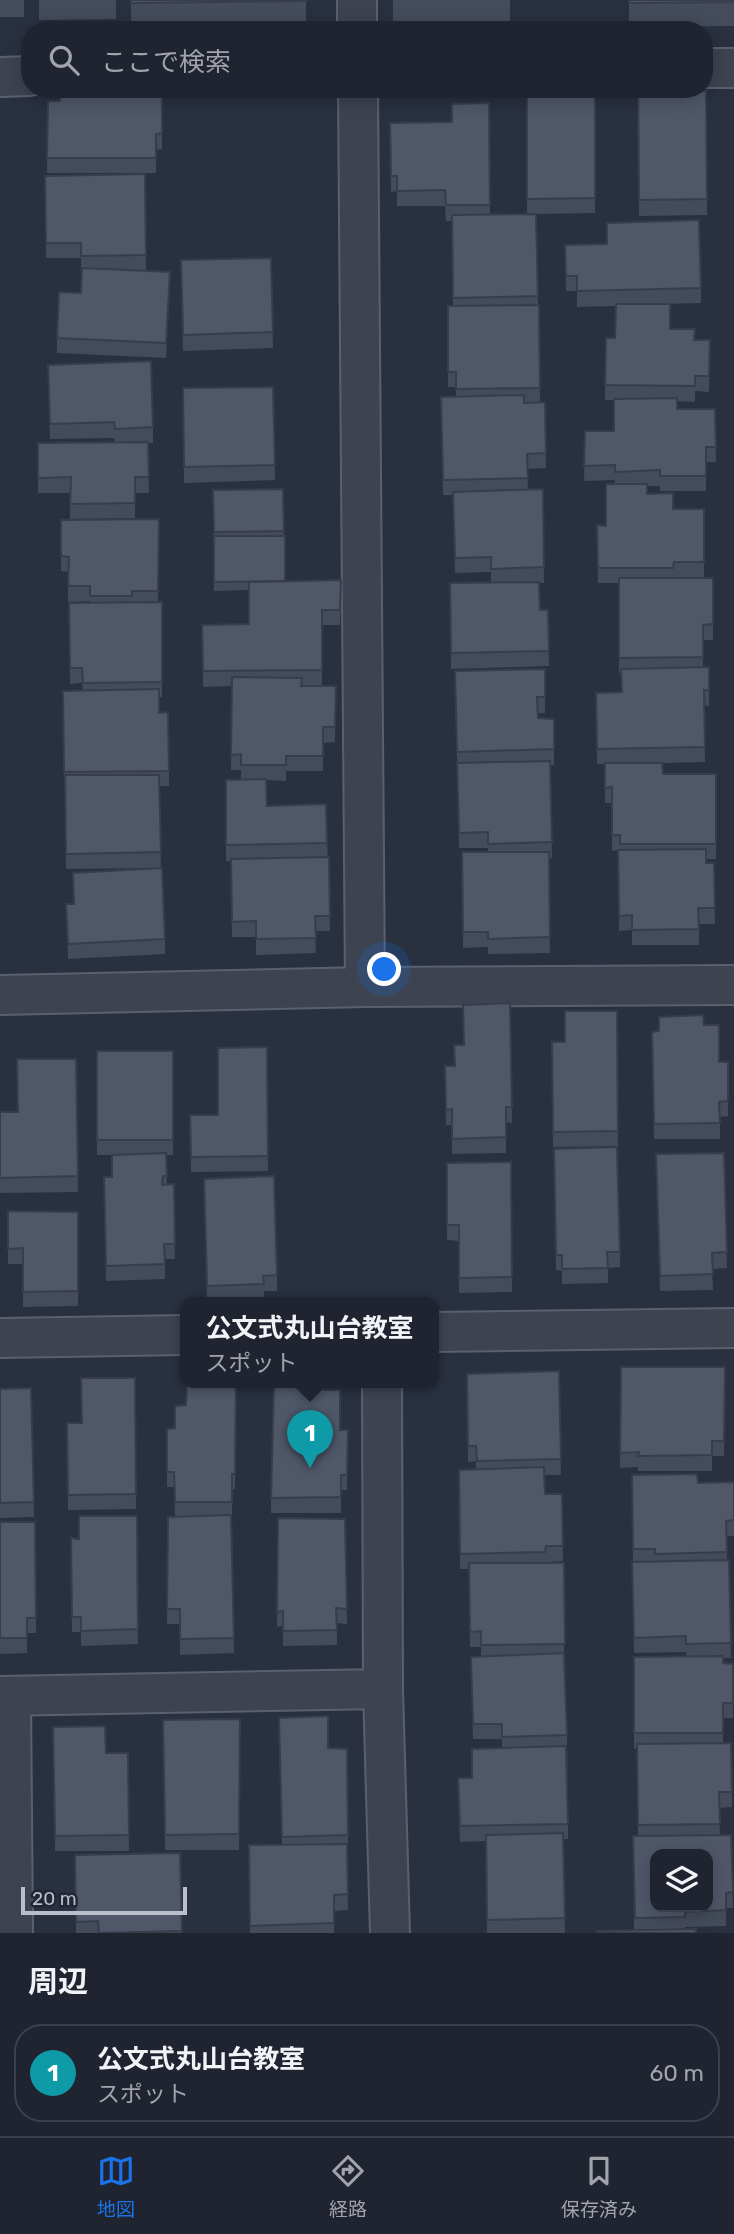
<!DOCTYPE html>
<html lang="ja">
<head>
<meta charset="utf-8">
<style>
	body { margin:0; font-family:Rubik,"Noto Sans JP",sans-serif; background:#2c303c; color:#f1f3f6 }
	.controls { position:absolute; right:21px; bottom:21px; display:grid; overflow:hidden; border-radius:14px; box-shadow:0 4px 18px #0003 }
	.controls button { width:63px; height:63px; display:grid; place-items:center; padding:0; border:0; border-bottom:2px solid #3c414c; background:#1f2430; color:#f1f3f6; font:35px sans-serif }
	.scale { position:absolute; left:21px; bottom:18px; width:166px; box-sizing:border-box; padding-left:7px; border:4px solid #babeca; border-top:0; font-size:19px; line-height:24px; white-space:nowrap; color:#babeca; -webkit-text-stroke:5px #212735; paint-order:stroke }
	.you { position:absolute; left:385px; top:970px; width:24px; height:24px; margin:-18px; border:5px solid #fff; border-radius:50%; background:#1a73e8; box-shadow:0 0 0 10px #1a73e833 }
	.badge { display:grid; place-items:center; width:46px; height:46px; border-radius:50%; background:#1a73e8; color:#fff; font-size:23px; font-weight:700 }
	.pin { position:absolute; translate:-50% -58px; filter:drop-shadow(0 2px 4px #0008) }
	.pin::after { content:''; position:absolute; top:37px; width:24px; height:21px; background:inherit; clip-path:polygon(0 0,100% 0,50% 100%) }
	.popup { position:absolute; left:180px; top:1297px; width:259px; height:91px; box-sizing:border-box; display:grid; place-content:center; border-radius:14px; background:#1f2430; filter:drop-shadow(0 2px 5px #0005); font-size:23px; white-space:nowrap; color:#a1a4ab }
	.popup b { font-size:26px; color:#f1f3f6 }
	.popup::after { content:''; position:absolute; left:50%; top:100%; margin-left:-14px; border:14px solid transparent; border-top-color:#1f2430 }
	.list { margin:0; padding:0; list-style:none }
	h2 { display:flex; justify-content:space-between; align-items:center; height:91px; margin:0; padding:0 28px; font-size:30px }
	h2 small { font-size:23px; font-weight:400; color:#a1a4ab }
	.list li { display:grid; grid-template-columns:46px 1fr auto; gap:21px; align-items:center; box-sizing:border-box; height:98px; margin:0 14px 14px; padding:0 14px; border:2px solid #3c414c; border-radius:28px }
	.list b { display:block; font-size:26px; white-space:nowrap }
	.list p { margin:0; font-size:23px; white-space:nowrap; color:#a1a4ab }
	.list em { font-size:23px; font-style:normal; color:#a1a4ab }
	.icon { flex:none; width:38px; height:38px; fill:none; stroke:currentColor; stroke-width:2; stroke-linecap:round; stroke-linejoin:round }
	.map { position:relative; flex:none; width:734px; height:1933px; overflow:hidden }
	.search { position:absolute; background:#1f2430; box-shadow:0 4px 18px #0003; left:21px; right:21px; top:21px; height:77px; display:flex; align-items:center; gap:18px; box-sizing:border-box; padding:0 24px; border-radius:28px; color:#a1a4ab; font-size:26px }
	.sheet { height:203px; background:#1f2430 }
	nav { display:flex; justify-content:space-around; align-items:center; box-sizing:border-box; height:98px; border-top:2px solid #3c414c; background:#1f2430; font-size:19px; color:#a1a4ab }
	nav a { display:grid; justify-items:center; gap:4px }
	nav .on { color:#1a73e8 }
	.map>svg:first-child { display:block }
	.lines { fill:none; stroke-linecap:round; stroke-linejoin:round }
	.street-casing { stroke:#5b606d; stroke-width:42 }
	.street { stroke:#3d4350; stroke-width:38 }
	.wall { fill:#444b5a }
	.shaded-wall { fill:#373d4a }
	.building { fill:#4f5769; stroke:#373d4a; stroke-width:2; fill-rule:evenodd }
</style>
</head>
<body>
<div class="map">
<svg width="734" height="1933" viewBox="0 0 734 1933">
	<rect width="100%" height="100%" fill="#293040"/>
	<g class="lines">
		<defs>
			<g id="street">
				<path d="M 357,0 L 357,30"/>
				<path d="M 704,68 L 734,68"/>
				<path d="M 0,77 L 30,76"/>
				<path d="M 358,89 L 365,987"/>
				<path d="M 0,995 L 365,987 L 734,985"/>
				<path d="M 434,1332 L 734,1328"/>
				<path d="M 0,1338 L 186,1335"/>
				<path d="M 382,1382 L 383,1689 L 390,1933"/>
				<path d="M 0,1696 L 383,1689"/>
				<path d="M 11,1696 L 13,1933"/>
			</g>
		</defs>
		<use href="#street" class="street-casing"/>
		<use href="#street" class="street"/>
	</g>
	<g class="wall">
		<rect x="0" y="0" width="24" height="17"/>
		<path d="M 39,0 L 116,0 L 116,19 L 39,20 Z"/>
		<path d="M 131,0 L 306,0 L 306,23 L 131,25 Z"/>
		<path d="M 393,0 L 510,0 L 510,23 L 393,24 Z"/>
		<path d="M 629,0 L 734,0 L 734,26 L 629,27 Z"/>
		<path d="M 162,89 L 162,149 L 156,150 L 156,173 L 47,173 L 48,101 L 60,101 Z"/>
		<path d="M 527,89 L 595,89 L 595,213 L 536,214 L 538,305 L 539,305 L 540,403 L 545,402 L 546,468 L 527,469 L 528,490 L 543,489 L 544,583 L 539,583 L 540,610 L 548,610 L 549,666 L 451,669 L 450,583 L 491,583 L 491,572 L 455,573 L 453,495 L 443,495 L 441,397 L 456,397 L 456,387 L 448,387 L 448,306 L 453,306 L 452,221 L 446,221 L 445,206 L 397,206 L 397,191 L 391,192 L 390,123 L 452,122 L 489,103 L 490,214 L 527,214 Z"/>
		<path d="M 638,89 L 706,91 L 707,215 L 639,216 Z"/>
		<path d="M 145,174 L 146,270 L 170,287 L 166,358 L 57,353 L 57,338 L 81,293 L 81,258 L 46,258 L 45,176 Z"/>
		<path d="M 565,245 L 701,288 L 701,303 L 660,304 L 670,329 L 695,340 L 710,340 L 709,392 L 695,391 L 695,402 L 677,401 L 677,409 L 715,409 L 716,462 L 706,462 L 706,491 L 660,491 L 660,486 L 647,486 L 647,494 L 673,509 L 704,509 L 704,577 L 674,578 L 713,578 L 713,640 L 703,640 L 703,667 L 709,667 L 709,706 L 704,705 L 705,762 L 662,763 L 663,774 L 716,774 L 716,859 L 706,859 L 706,863 L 714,863 L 715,924 L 699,924 L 699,945 L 632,945 L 632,930 L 619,931 L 618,850 L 612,851 L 612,803 L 605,803 L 605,764 L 597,764 L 596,708 L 621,692 L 621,673 L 619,673 L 619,583 L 598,583 L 597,525 L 606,526 L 615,480 L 584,481 L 585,431 L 614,431 L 614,400 L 605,400 L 606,338 L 615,338 L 616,306 L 577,307 L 577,291 L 566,291 Z"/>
		<path d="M 271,258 L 273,348 L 183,351 L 181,275 Z"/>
		<path d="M 48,365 L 153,427 L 153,443 L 148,443 L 149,493 L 135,493 L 135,518 L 70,519 L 70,493 L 38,493 L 38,443 L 115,442 L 114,438 L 50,439 Z"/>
		<path d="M 273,387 L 275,480 L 184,483 L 183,388 Z"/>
		<path d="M 283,489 L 285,581 L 341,580 L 340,625 L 322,625 L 322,685 L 302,685 L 336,686 L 335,742 L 323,743 L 323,771 L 286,771 L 286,781 L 266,780 L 267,806 L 326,804 L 330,931 L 315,931 L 316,953 L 256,955 L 256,937 L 232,937 L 231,861 L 226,861 L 226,780 L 241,780 L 241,770 L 231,770 L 232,686 L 203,687 L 202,625 L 249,624 L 249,590 L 214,591 L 213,490 Z"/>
		<path d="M 159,519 L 158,602 L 162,682 L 162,697 L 159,697 L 159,713 L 169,771 L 169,786 L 159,786 L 161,868 L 66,869 L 65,787 L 64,787 L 63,691 L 83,690 L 82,683 L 70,684 L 69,603 L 90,603 L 90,601 L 68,602 L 68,572 L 61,571 L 61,520 Z"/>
		<path d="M 545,669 L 545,713 L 538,713 L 538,718 L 554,749 L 554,765 L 550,765 L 552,858 L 549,858 L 550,953 L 488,954 L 488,947 L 463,948 L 462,852 L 488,852 L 488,848 L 459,848 L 455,671 Z"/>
		<path d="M 73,873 L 165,939 L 165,954 L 68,959 L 66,904 L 73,904 Z"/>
		<path d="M 510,1003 L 512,1123 L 506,1122 L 506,1153 L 452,1154 L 452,1125 L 446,1125 L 445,1066 L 454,1066 L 454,1045 L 464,1045 Z"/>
		<path d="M 617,1011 L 618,1146 L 553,1147 L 552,1042 L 565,1042 Z"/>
		<path d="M 704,1025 L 719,1062 L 728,1062 L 728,1116 L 720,1117 L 720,1139 L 654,1139 L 652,1032 Z"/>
		<path d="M 267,1047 L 268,1171 L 191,1172 L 190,1115 L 218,1115 Z"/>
		<path d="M 97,1051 L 173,1051 L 173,1155 L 166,1155 L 167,1184 L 174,1184 L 175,1259 L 165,1259 L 165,1279 L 106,1281 L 104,1177 L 112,1177 L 112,1155 L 97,1155 Z"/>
		<path d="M 76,1059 L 78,1192 L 0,1193 L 0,1112 L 18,1112 Z"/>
		<path d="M 554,1149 L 620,1252 L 620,1267 L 608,1268 L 608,1283 L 562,1284 L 562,1271 L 556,1270 Z"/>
		<path d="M 724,1153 L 727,1268 L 712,1269 L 713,1290 L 660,1291 L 656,1169 Z"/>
		<path d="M 511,1162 L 512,1292 L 459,1293 L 459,1241 L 447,1240 L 447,1163 Z"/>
		<path d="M 204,1179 L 277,1275 L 277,1291 L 264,1291 L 264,1300 L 207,1301 Z"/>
		<path d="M 8,1211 L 78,1212 L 78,1306 L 23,1307 L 23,1264 L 8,1264 Z"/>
		<path d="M 621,1367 L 725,1367 L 724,1456 L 712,1456 L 712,1471 L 638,1471 L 638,1467 L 620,1468 Z"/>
		<path d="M 559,1371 L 561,1475 L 544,1475 L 545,1494 L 562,1494 L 563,1561 L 546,1562 L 545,1563 L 564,1563 L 564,1660 L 567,1735 L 568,1824 L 568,1839 L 563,1839 L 565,1933 L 487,1933 L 486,1841 L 460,1842 L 458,1794 L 458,1778 L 472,1778 L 502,1748 L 502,1739 L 473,1739 L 471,1673 L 481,1657 L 481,1647 L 470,1647 L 469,1569 L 460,1569 L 459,1470 L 476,1469 L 476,1461 L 468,1462 L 467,1374 Z"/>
		<path d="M 135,1378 L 136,1509 L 68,1510 L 67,1423 L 81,1423 Z"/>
		<path d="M 236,1382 L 235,1489 L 232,1489 L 232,1517 L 234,1653 L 180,1655 L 180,1624 L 167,1624 L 168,1517 L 175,1517 L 174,1487 L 167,1487 L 167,1429 L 175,1428 L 186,1405 Z"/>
		<path d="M 31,1388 L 34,1517 L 0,1518 L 0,1389 Z"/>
		<path d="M 324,1390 L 340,1430 L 348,1430 L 347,1490 L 341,1490 L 341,1513 L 271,1513 L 271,1498 Z"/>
		<path d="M 632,1475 L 698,1483 L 734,1482 L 734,1536 L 727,1536 L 727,1560 L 729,1560 L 731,1658 L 723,1658 L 723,1663 L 733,1664 L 733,1718 L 723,1718 L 723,1743 L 731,1743 L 732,1807 L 719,1808 L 720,1835 L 731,1835 L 733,1908 L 726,1908 L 726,1926 L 685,1927 L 685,1929 L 634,1930 L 633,1836 L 638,1836 L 637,1748 L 634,1749 L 634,1657 L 686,1657 L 686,1652 L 634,1653 Z"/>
		<path d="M 137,1516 L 138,1644 L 81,1646 L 81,1632 L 72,1632 L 71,1538 L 79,1539 Z"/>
		<path d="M 278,1518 L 345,1519 L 347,1624 L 337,1623 L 337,1645 L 283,1646 L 283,1626 L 277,1627 Z"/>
		<path d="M 0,1522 L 35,1522 L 36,1633 L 27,1633 L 27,1653 L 0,1654 Z"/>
		<path d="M 240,1719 L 239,1850 L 165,1850 L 163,1720 Z"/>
		<path d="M 53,1727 L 106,1753 L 128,1753 L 129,1851 L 55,1851 Z"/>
		<path d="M 279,1733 L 328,1748 L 348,1835 L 348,1850 L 347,1850 L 348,1910 L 334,1911 L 334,1933 L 250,1933 L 249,1845 L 282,1845 Z"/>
		<path d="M 180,1853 L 182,1933 L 76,1933 L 75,1855 Z"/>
	</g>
	<path class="shaded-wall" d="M 170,272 L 170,287 L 166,358 L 166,343 Z"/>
	<g class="building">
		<path d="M 131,0 L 306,0 L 306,1 L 131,3 Z"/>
		<path d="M 629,0 L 734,0 L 734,2 L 629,3 Z"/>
		<path d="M 60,89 L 162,89 L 162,133 L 156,134 L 156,158 L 47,158 L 48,101 L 60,101 Z"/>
		<path d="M 527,89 L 595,89 L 595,198 L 527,199 Z"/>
		<path d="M 638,89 L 687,89 L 687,90 L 706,91 L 707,199 L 639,200 Z"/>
		<path d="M 489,103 L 490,205 L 446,205 L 445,190 L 397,191 L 397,176 L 391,176 L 390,123 L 452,122 L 452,104 Z"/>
		<path d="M 145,174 L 146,255 L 81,256 L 81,243 L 46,243 L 45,176 Z"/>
		<path d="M 536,214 L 538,296 L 453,298 L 452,215 Z"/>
		<path d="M 699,220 L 701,288 L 577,291 L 577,276 L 566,276 L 565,245 L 607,244 L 607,223 Z"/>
		<path d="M 271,258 L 273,332 L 183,335 L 181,260 Z"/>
		<path d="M 82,268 L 170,272 L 166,343 L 57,338 L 59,292 L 81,293 Z"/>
		<path d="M 616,304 L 670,304 L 670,329 L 695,329 L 694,340 L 710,340 L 709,376 L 695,376 L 695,386 L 605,385 L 606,338 L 615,338 Z"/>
		<path d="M 539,305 L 540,388 L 456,389 L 456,372 L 448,372 L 448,306 Z"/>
		<path d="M 151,361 L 153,427 L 115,429 L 114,422 L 50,424 L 48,365 Z"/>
		<path d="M 273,387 L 275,465 L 184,467 L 183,388 Z"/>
		<path d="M 524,395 L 524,403 L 545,402 L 546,453 L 527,454 L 528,478 L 443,480 L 441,397 Z"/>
		<path d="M 677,398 L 677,409 L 715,409 L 716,447 L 706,447 L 706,476 L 660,476 L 660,470 L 615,472 L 615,465 L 584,466 L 585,431 L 614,431 L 614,399 Z"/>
		<path d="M 148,442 L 149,477 L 135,477 L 135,503 L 70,504 L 71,477 L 38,478 L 38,443 Z"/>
		<path d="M 606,484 L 647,484 L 647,494 L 673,493 L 673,509 L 704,509 L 704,562 L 674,562 L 673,568 L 598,568 L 597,525 L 606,526 Z"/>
		<path d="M 283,489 L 284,531 L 214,532 L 213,490 Z"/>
		<path d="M 543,489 L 544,567 L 491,569 L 491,557 L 455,558 L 453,492 Z"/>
		<path d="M 159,519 L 158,591 L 132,591 L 132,596 L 90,596 L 90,586 L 68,586 L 69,557 L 61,556 L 61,520 Z"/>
		<path d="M 214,536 L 285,536 L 285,581 L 214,582 Z"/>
		<path d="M 619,578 L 713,578 L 713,624 L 703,625 L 703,657 L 619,658 Z"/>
		<path d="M 341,580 L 340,610 L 322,610 L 322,670 L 203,671 L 202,625 L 249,624 L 249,582 Z"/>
		<path d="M 539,582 L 540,610 L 548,610 L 549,651 L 451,653 L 450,583 Z"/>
		<path d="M 162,602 L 162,682 L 83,683 L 82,668 L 70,668 L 69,603 Z"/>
		<path d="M 709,667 L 709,691 L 704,690 L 705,747 L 597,749 L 596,693 L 622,692 L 621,669 Z"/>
		<path d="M 545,669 L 545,697 L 537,697 L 538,718 L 554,719 L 554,749 L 457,752 L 455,671 Z"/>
		<path d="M 232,677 L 302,678 L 301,686 L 336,686 L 335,727 L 323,727 L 323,756 L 286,756 L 286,765 L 241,765 L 241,754 L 231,755 Z"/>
		<path d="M 159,689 L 159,713 L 168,712 L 169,771 L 64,772 L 63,691 Z"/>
		<path d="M 550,761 L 552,842 L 488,844 L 488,832 L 459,833 L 457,763 Z"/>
		<path d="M 605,763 L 662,763 L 663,774 L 716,774 L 716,844 L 620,844 L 620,835 L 612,835 L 612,787 L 605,788 Z"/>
		<path d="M 65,775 L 159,775 L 161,852 L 66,854 Z"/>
		<path d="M 266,779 L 267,806 L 326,804 L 327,843 L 226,845 L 226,780 Z"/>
		<path d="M 706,849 L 706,863 L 714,863 L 715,908 L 698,908 L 699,929 L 632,930 L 632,915 L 619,916 L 618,850 Z"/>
		<path d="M 462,852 L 549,852 L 550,937 L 488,939 L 488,932 L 463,932 Z"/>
		<path d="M 329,857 L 330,916 L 315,916 L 316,938 L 256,939 L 256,921 L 232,922 L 231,859 Z"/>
		<path d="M 162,868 L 165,939 L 68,944 L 66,904 L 74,904 L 73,873 Z"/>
		<path d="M 510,1003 L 512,1107 L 506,1107 L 506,1137 L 452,1139 L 452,1109 L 446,1110 L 445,1066 L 455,1066 L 454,1045 L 464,1045 L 463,1005 Z"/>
		<path d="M 565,1011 L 617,1011 L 618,1131 L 553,1132 L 552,1042 L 565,1042 Z"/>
		<path d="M 703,1015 L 704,1025 L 719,1025 L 719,1062 L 728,1062 L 728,1101 L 719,1102 L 720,1123 L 654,1124 L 652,1032 L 659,1031 L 659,1017 Z"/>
		<path d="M 267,1047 L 268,1156 L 191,1157 L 190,1115 L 218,1115 L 218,1048 Z"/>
		<rect x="97" y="1051" width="76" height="89"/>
		<path d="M 17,1059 L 76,1059 L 78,1176 L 0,1178 L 0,1112 L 18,1112 Z"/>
		<path d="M 617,1147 L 620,1252 L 607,1252 L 608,1268 L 562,1269 L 562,1255 L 556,1255 L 554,1149 Z"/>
		<path d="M 166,1153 L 167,1176 L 163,1176 L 162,1185 L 174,1184 L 175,1244 L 164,1244 L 165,1264 L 106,1266 L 104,1177 L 112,1177 L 112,1155 Z"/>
		<path d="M 724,1153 L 727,1252 L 712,1253 L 713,1274 L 660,1276 L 656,1154 Z"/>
		<path d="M 511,1162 L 512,1277 L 459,1278 L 459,1225 L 447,1225 L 447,1163 Z"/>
		<path d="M 274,1176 L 277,1275 L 263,1276 L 264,1284 L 207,1286 L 204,1179 Z"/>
		<path d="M 8,1211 L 78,1212 L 78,1291 L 23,1292 L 23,1248 L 8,1249 Z"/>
		<path d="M 621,1367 L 725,1367 L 724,1441 L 712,1441 L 712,1455 L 638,1456 L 639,1452 L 620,1453 Z"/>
		<path d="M 559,1371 L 561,1459 L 477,1461 L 476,1446 L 468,1446 L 467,1374 Z"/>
		<path d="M 81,1378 L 135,1378 L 136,1494 L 68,1495 L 67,1423 L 82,1423 Z"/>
		<path d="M 187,1382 L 236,1382 L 235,1474 L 232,1474 L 232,1502 L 175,1502 L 174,1472 L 167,1472 L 167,1429 L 175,1428 L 175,1406 L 186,1405 Z"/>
		<path d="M 274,1382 L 324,1382 L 324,1390 L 340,1390 L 340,1430 L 348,1430 L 347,1475 L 341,1475 L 341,1497 L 271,1498 Z"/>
		<path d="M 31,1388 L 34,1502 L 0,1503 L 0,1389 Z"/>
		<path d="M 544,1467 L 545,1494 L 562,1494 L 563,1546 L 546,1546 L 545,1552 L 460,1554 L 459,1470 Z"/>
		<path d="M 697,1474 L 698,1483 L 734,1482 L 734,1520 L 726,1521 L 727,1552 L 655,1554 L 655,1549 L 633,1549 L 632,1475 Z"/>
		<path d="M 231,1515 L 234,1638 L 180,1639 L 180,1609 L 167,1609 L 168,1517 Z"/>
		<path d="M 79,1516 L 137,1516 L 138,1629 L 81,1631 L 81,1617 L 72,1617 L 71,1538 L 79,1539 Z"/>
		<path d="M 278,1518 L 345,1519 L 347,1609 L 336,1608 L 337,1630 L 283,1631 L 283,1611 L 277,1612 Z"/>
		<path d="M 0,1522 L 35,1522 L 36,1618 L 27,1618 L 27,1638 L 0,1638 Z"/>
		<path d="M 729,1560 L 731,1643 L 686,1644 L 686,1636 L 634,1638 L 632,1562 Z"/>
		<path d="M 469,1563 L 564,1563 L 565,1644 L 481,1645 L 481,1631 L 470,1632 Z"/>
		<path d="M 564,1653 L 567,1735 L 502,1737 L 502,1724 L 473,1724 L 471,1657 Z"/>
		<path d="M 723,1656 L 723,1663 L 733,1664 L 733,1703 L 723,1703 L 723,1733 L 634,1733 L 634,1657 Z"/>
		<path d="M 328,1716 L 328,1748 L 347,1749 L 348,1835 L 282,1837 L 279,1718 Z"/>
		<path d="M 240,1719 L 239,1834 L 165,1835 L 163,1720 Z"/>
		<path d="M 105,1726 L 106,1753 L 128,1753 L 129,1835 L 55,1836 L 53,1727 Z"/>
		<path d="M 731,1743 L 732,1792 L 719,1792 L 720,1824 L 638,1825 L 637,1744 Z"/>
		<path d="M 566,1746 L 568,1824 L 460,1826 L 458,1778 L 472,1778 L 472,1749 Z"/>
		<path d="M 563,1833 L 565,1918 L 487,1920 L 486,1835 Z"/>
		<path d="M 731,1835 L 733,1892 L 726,1893 L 726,1910 L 685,1912 L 685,1917 L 635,1918 L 633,1836 ZM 655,1854 L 708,1854 L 708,1907 L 655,1907 Z"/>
		<path d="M 347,1844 L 348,1894 L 334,1895 L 334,1923 L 250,1926 L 249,1845 Z"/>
		<path d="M 180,1853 L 182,1931 L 99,1933 L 98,1921 L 76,1922 L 75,1855 Z"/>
		<path d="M 696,1929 L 696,1933 L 597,1933 L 597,1931 Z"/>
	</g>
</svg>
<div class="controls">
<button><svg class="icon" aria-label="layers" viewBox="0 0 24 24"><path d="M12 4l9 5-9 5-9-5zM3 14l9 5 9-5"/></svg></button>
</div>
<div class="scale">20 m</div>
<div class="you"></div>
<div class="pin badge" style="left:310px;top:1468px;background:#0f9aa8">1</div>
<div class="popup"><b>公文式丸山台教室</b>スポット</div>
<div class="search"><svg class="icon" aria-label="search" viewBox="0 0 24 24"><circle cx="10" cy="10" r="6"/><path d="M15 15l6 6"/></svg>ここで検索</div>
</div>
<section class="sheet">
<h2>周辺<small></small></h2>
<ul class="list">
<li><span class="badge" style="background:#0f9aa8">1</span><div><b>公文式丸山台教室</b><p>スポット</p></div><em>60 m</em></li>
</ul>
</section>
<nav>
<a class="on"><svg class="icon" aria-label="map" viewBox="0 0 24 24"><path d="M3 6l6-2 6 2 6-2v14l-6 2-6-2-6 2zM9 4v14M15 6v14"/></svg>地図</a>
<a><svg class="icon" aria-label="directions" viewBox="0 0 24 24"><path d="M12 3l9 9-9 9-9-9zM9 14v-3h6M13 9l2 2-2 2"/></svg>経路</a>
<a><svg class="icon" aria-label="saved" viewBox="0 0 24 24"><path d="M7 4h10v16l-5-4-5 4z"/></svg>保存済み</a>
</nav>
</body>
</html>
